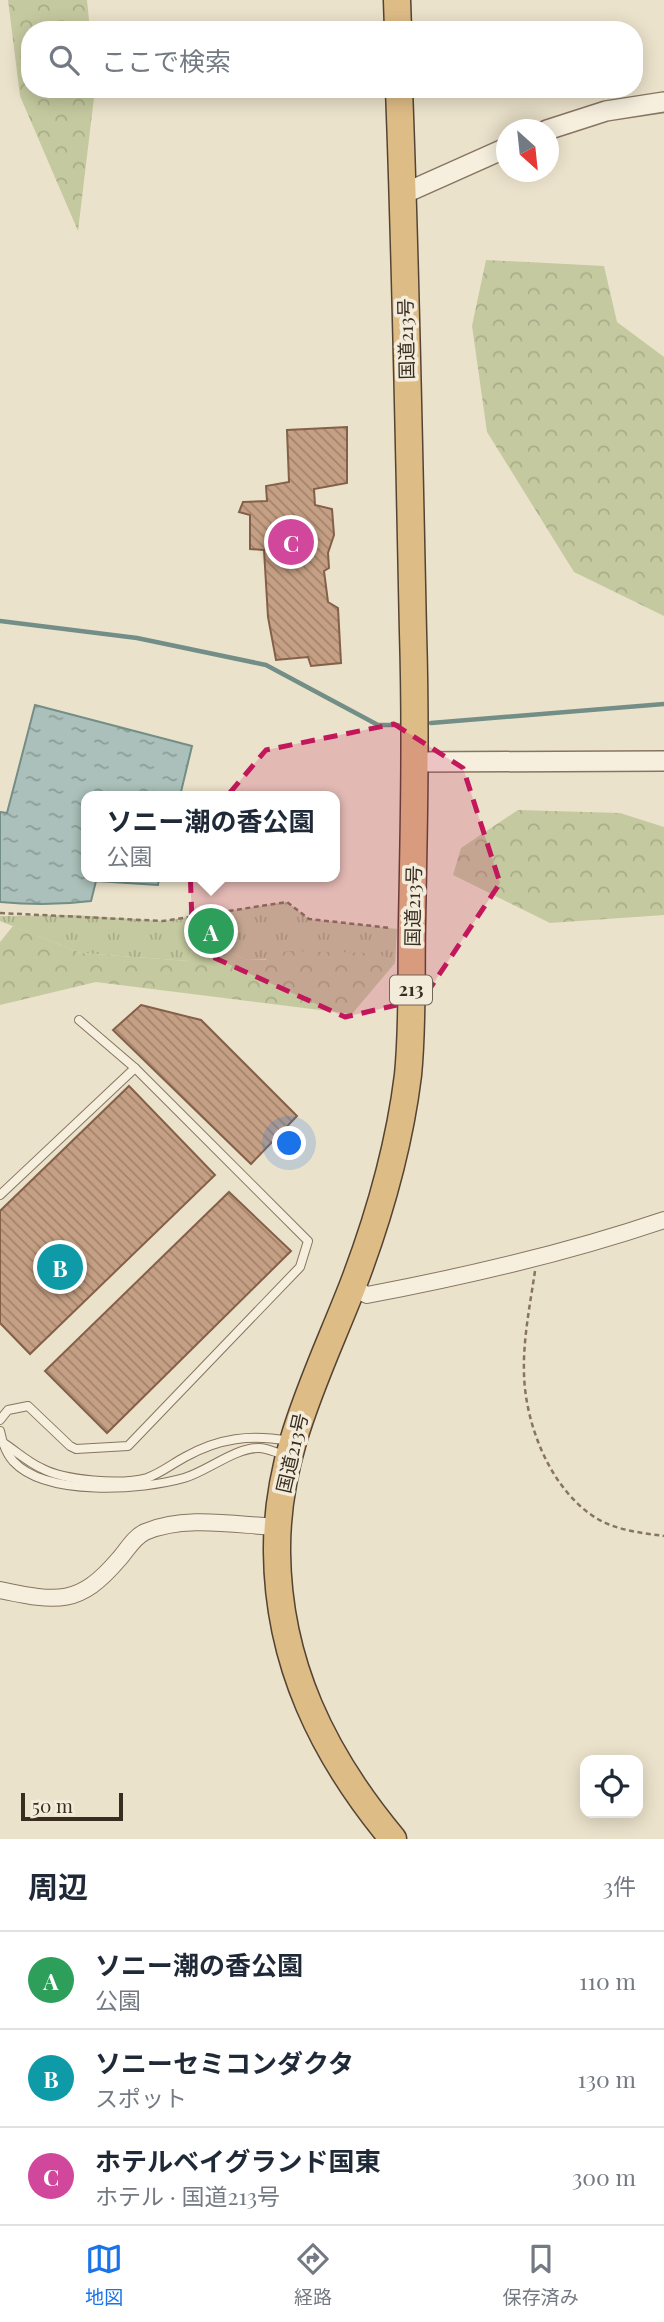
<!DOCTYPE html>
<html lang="ja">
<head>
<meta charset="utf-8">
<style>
	body { margin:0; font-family:"Playfair Display","Noto Sans JP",serif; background:#f2f2f3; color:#1f2937 }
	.controls { position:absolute; right:21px; bottom:21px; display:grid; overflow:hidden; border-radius:14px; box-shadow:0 4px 18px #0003 }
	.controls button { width:63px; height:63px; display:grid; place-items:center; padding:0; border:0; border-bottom:2px solid #e0e1e3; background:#fff; color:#1f2937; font:35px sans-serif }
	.compass { position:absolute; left:496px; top:119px; width:63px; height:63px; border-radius:50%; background:#fff; box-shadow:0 4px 18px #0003; rotate:153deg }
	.scale { position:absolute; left:21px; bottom:18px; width:102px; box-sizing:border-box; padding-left:7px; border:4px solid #392d22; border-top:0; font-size:19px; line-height:24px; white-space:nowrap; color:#392d22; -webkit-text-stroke:5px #f3ecda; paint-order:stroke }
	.you { position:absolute; left:290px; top:1144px; width:24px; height:24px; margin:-18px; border:5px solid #fff; border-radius:50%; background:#1a73e8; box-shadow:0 0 0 10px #1a73e833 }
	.badge { display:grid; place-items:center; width:46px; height:46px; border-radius:50%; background:#1a73e8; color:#fff; font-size:23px; font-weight:700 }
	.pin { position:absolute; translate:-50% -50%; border:4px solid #fff; box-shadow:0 2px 7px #0006 }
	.popup { position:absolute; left:81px; top:791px; width:259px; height:91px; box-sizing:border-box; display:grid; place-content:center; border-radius:14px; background:#fff; filter:drop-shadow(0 2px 5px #0005); font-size:23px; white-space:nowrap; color:#747a83 }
	.popup b { font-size:26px; color:#1f2937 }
	.popup::after { content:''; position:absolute; left:50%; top:100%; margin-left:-14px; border:14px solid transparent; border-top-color:#fff }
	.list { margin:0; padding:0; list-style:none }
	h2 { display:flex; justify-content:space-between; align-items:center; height:91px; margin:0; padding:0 28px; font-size:30px }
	h2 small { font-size:23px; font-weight:400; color:#747a83 }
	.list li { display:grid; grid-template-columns:46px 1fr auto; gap:21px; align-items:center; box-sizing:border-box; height:98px; padding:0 28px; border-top:2px solid #e0e1e3 }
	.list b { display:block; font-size:26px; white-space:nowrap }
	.list p { margin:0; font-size:23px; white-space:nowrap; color:#747a83 }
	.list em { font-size:23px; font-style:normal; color:#747a83 }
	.icon { flex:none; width:38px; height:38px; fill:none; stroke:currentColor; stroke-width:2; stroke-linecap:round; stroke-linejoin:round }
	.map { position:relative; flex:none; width:664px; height:1839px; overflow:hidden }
	.search { position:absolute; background:#fff; box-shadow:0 4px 18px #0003; left:21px; right:21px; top:21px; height:77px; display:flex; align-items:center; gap:18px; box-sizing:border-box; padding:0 24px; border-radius:28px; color:#747a83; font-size:26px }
	.sheet { height:385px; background:#fff }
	nav { display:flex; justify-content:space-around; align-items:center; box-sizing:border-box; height:98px; border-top:2px solid #e0e1e3; background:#fff; font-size:19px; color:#747a83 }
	nav a { display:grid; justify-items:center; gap:4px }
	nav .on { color:#1a73e8 }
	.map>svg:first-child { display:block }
	.grass { fill:url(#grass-tufts) }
	.forest { fill:url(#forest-crowns) }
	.water { fill:url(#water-ripples); stroke:#728e87; stroke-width:2 }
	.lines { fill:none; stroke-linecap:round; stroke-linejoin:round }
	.stream { stroke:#728e87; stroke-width:4.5 }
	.building { fill:url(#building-back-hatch); stroke:#846048; stroke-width:2 }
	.service-casing { stroke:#877560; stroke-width:10 }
	.minor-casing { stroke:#877560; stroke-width:18 }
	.tertiary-casing { stroke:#877560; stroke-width:22 }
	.trunk-casing { stroke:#554434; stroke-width:29 }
	.path { stroke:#877560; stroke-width:2.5; stroke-dasharray:5 3.5; stroke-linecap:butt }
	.service { stroke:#f6efde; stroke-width:8 }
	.minor { stroke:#f6efde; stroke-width:16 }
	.tertiary { stroke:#f6efde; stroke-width:19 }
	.trunk { stroke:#debc86; stroke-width:26 }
	.marked { fill:#c2185b; fill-opacity:0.2; stroke:#c2185b; stroke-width:5; stroke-dasharray:14 9; stroke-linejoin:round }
	.labels { text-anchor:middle; stroke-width:7; stroke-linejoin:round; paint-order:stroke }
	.shield { fill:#f3ecda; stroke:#716659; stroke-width:2 }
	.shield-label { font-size:18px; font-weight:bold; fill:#392d22 }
	.street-label { font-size:19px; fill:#392d22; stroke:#f3ecda }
</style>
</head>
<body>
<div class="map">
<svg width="664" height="1839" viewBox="0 0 664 1839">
	<defs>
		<pattern id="grass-tufts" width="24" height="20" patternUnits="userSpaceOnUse" patternTransform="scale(1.75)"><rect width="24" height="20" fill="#c4c99f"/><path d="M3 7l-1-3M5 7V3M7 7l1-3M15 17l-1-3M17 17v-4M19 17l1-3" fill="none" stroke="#a9ad89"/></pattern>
		<pattern id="forest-crowns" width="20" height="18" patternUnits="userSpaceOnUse" patternTransform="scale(1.75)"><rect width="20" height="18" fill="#c4c99f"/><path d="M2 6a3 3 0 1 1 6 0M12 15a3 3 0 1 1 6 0" fill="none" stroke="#a9ad89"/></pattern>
		<pattern id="water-ripples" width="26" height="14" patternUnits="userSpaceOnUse" patternTransform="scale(1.75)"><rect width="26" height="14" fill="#abc0ba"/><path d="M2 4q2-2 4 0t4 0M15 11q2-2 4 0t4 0" fill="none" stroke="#8c9c97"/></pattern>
		<pattern id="building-back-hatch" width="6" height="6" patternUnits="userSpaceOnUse" patternTransform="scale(1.75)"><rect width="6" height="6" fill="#c6a084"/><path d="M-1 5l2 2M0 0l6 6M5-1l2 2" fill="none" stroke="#a2836c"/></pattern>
	</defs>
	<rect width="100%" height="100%" fill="#ebe2cb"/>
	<path class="grass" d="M 287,902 L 309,919 L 397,929 L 395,963 L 377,953 L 248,960 L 221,950 L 192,949 L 189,961 L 81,953 L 0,921 L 0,916 L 74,915 L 163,921 Z"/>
	<g class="forest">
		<path d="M 8,0 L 87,0 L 90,30 L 30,30 L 30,89 L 95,89 L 78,231 L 20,96 Z"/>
		<path d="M 486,260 L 604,266 L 617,322 L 664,357 L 664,616 L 574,572 L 487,432 L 472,326 Z"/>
		<path d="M 518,810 L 620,813 L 664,827 L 664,915 L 550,923 L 453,875 L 461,848 Z"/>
		<path d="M 13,926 L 81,953 L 189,961 L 192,949 L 221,950 L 248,960 L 266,960 L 269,955 L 288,951 L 378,953 L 395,963 L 352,1014 L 96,982 L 0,1005 L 0,942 Z"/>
	</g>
	<path class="water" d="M 35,705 L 192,746 L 180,796 L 87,796 L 87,877 L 159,877 L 158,885 L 96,881 L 91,901 C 60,905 31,905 0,902 L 0,812 L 7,813 Z"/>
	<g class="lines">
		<g class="stream">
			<path d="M 0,621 L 137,638 L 266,665 L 378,725 L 398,725"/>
			<path d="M 431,723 L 664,704"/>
		</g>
	</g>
	<g class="building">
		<path d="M 347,427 L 347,483 L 314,489 L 315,505 L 332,509 L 334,535 L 328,553 L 329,568 L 324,571 L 328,602 L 338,608 L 341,663 L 311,666 L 308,657 L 276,660 L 268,617 L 264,550 L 250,549 L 250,515 L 239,512 L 243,502 L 267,501 L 266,486 L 289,482 L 287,430 Z"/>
		<path d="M 141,1005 L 201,1020 L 297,1116 L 251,1164 L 113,1030 Z"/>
		<path d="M 129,1086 L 215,1175 L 30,1354 L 0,1323 L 0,1211 Z"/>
		<path d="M 229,1192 L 291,1251 L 107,1433 L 45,1371 Z"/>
	</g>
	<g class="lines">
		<defs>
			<g id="service">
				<path d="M 0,1195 L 135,1068"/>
				<path d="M 0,1420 L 8,1410 L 28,1406 L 70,1446 L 76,1449 L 128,1446 L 300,1267 L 308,1241 L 135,1068 L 79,1020"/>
				<path d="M 0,1431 C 2,1441 6,1453 13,1461 C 46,1497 142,1490 184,1478 C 208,1471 234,1448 259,1448 C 267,1448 277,1453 285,1455"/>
				<path d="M 5,1444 C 17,1452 28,1462 41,1468 C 65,1481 121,1485 147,1478 C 161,1473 172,1464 185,1457 C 219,1438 251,1434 288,1441"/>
			</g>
			<g id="minor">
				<path d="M 352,1287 L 367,1295 C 468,1276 567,1253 664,1220"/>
				<path d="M 0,1590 C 58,1602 79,1606 119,1559 C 127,1550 134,1537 145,1532 C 185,1515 235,1525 277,1527"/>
			</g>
			<g id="tertiary">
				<path d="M 547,130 L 606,111 L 664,102"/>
				<path d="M 403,194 L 506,148"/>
				<path d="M 416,762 L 664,761"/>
			</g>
			<g id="trunk">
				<path d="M 397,0 L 398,30"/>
				<path d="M 393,1839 C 323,1755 278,1663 277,1552 C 276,1452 318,1375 353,1285 C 379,1217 399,1148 408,1075 C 413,1025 411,973 412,922 C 414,825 416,729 413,632 C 409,451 406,270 399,89"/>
			</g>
		</defs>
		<use href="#service" class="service-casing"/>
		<use href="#minor" class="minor-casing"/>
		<use href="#tertiary" class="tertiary-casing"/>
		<use href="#trunk" class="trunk-casing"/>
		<g class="path">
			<path d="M 0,913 L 163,921 L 287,902 L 309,919 L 391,928"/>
			<path d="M 535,1271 C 530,1305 523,1339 524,1373 C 525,1425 551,1490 596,1518 C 615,1530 642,1533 664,1536"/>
		</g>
		<use href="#service" class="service"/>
		<use href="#minor" class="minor"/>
		<use href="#tertiary" class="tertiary"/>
		<use href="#trunk" class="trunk"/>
	</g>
	<path class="marked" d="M 394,724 L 463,768 L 500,883 L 423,999 L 345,1017 L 193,948 L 189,841 L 266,750 Z"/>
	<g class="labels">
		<rect class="shield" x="390" y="975.5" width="42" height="29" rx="5"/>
		<g class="shield-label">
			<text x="411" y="996">213</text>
		</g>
		<g class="street-label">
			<text transform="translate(406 339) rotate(-91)" y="7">国道213号</text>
			<text transform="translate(413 906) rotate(-89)" y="7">国道213号</text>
			<text transform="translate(292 1453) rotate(-77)" y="7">国道213号</text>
		</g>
	</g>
</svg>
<div class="controls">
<button><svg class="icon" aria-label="locate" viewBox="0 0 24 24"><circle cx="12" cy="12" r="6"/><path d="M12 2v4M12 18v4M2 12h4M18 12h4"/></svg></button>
</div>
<svg class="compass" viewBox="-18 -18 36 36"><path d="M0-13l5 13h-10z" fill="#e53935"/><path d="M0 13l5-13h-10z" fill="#747a83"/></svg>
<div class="scale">50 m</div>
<div class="you"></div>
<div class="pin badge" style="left:211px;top:931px;background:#2e9e5b">A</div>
<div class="popup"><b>ソニー潮の香公園</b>公園</div>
<div class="pin badge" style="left:60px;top:1267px;background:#0f9aa8">B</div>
<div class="pin badge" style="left:291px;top:542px;background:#d1479c">C</div>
<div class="search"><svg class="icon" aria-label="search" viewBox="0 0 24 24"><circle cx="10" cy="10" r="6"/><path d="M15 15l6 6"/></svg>ここで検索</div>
</div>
<section class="sheet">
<h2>周辺<small>3件</small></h2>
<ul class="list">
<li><span class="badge" style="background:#2e9e5b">A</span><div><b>ソニー潮の香公園</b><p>公園</p></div><em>110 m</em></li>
<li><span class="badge" style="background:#0f9aa8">B</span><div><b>ソニーセミコンダクタ</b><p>スポット</p></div><em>130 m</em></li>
<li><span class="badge" style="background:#d1479c">C</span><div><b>ホテルベイグランド国東</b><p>ホテル · 国道213号</p></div><em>300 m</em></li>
</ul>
</section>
<nav>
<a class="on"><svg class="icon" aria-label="map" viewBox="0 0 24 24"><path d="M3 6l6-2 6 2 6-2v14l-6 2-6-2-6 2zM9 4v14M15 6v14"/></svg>地図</a>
<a><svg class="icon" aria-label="directions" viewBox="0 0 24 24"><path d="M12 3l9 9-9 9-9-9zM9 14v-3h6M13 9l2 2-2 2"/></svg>経路</a>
<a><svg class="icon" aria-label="saved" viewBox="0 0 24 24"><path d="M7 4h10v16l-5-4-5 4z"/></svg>保存済み</a>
</nav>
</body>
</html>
